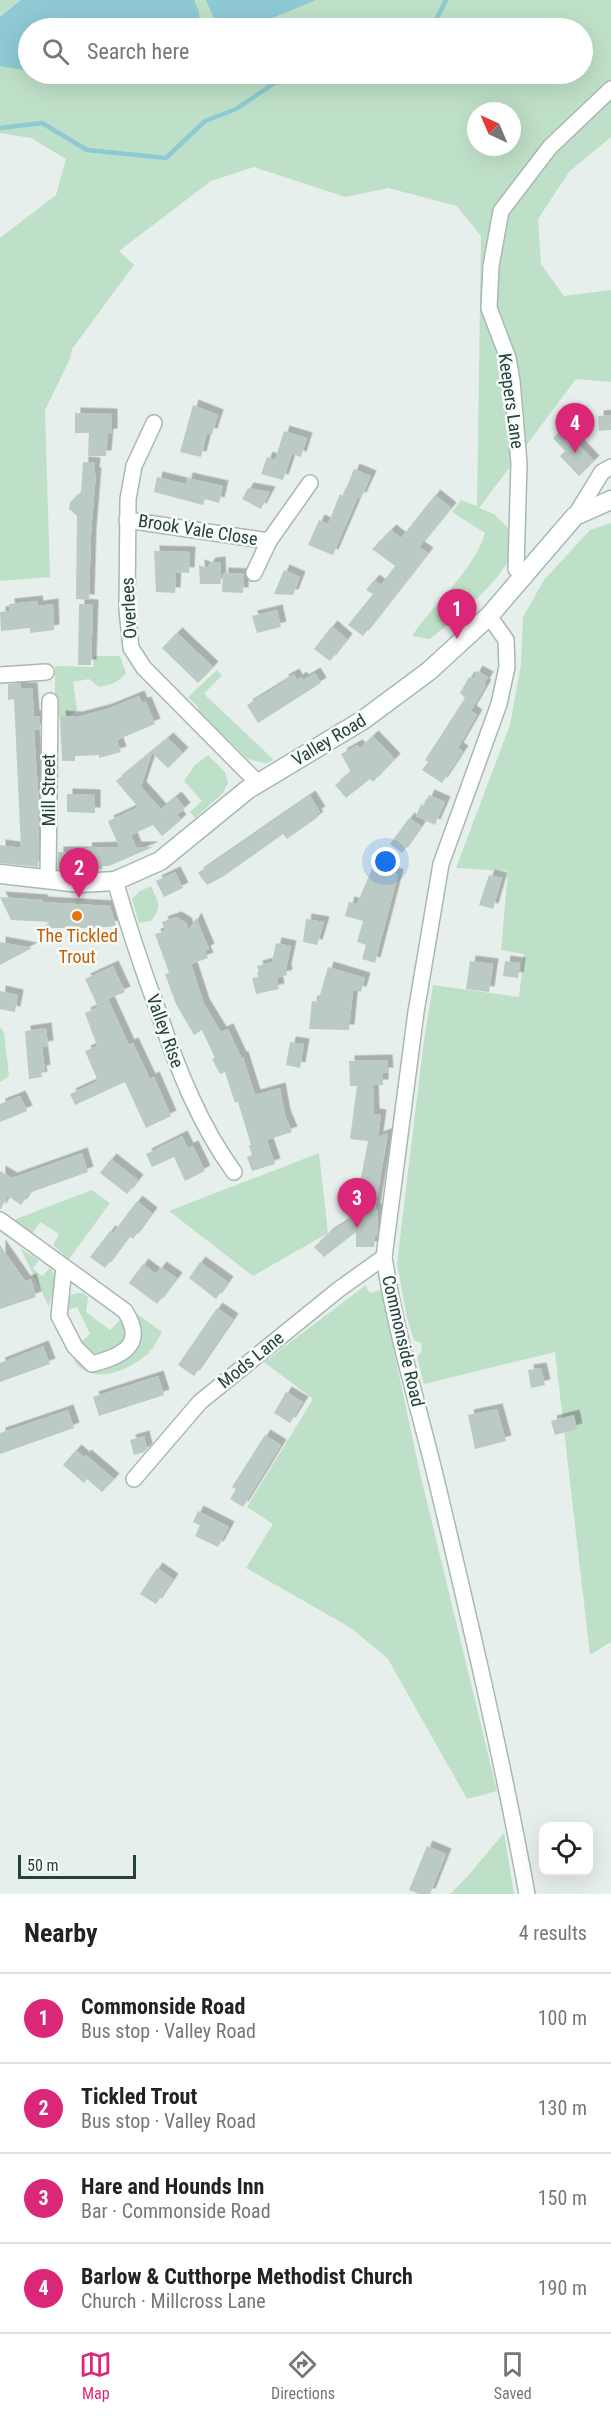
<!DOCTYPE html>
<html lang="en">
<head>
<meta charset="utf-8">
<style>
	body { margin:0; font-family:"Roboto Condensed",sans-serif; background:#f6f6f6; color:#222 }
	.controls { position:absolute; right:18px; bottom:18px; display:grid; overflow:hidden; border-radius:12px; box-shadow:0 6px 24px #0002 }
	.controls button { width:54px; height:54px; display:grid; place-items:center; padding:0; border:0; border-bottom:2px solid #e0e0e0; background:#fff; color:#222; font:30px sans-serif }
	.compass { position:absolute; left:467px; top:102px; width:54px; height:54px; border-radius:50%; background:#fff; box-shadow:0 6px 24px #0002; rotate:316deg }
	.scale { position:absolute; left:18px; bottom:15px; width:118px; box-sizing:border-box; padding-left:6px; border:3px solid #24423a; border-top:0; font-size:16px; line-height:21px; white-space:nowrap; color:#24423a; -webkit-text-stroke:4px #f7fbf9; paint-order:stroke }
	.you { position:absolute; left:386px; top:862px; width:21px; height:21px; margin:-15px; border:4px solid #fff; border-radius:50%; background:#1a73e8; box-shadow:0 0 0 9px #1a73e833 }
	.badge { display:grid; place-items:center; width:39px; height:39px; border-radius:50%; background:#db2777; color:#fff; font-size:20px; font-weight:700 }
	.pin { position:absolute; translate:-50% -50px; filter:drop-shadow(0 2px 3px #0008) }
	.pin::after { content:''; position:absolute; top:32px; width:21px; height:18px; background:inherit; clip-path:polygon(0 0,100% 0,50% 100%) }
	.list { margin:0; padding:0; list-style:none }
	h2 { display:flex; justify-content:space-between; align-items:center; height:78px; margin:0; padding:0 24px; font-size:26px }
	h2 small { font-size:20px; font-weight:400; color:#767676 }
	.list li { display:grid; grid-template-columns:39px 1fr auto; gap:18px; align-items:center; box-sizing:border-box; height:90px; padding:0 24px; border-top:2px solid #e0e0e0 }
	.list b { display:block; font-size:22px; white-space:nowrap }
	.list p { margin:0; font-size:20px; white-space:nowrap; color:#767676 }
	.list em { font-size:20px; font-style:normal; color:#767676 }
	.icon { flex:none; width:33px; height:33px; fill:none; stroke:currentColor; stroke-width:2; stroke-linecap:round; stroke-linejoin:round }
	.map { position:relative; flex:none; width:611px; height:1894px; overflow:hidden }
	.search { position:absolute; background:#fff; box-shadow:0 6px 24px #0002; left:18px; right:18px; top:18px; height:66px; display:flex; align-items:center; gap:15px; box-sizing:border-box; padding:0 21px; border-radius:33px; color:#767676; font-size:22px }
	.sheet { height:438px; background:#fff }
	nav { display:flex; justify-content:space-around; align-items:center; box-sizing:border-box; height:84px; border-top:2px solid #e0e0e0; background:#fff; font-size:16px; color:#767676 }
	nav a { display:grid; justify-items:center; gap:3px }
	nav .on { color:#db2777 }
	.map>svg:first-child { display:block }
	.green { fill:#bfe0c8; fill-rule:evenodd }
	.water { fill:#8ec9d4 }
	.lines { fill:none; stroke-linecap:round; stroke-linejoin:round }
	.stream { stroke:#8ec9d4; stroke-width:4.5 }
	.building { fill:#bbcac4; filter:url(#shadow) }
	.street-casing { stroke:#a8b8b2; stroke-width:18 }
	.secondary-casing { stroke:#a4bbb3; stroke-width:21 }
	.street { stroke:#fff; stroke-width:15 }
	.secondary { stroke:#fff; stroke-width:18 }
	.food-dot { fill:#e8710a; stroke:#f7fbf9; stroke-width:2 }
	.labels { text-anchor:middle; stroke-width:5; stroke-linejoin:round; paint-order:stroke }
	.street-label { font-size:18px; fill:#24423a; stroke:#f7fbf9 }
	.food-label { font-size:18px; fill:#c56008; stroke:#f7fbf9 }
</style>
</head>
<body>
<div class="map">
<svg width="611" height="1894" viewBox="0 0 611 1894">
	<defs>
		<filter id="shadow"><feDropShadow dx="5.5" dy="-5.5" stdDeviation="0" flood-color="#0004"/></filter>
	</defs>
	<rect width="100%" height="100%" fill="#e6efeb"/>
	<g class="green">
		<path d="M 0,0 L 611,0 L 611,137 L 569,172 L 538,219 L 541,264 L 564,296 L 611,290 L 611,382 L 576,379 L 479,508 L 494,514 L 511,531 C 511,537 513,544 512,550 C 508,577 451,621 430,639 L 412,636 C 435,601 471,575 485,533 L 452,512 L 461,500 L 477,506 L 481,236 L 457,206 L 388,188 L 345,197 L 254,167 L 211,181 L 119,251 L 134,265 L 72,349 L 70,359 L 45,410 L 50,577 L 0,581 L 0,238 L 56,195 L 66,159 L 31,138 L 0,133 ZM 28,28 L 582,28 L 582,74 L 28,74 ZM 476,111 L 512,111 L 512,147 L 476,147 Z"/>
		<path d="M 611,523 L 611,1642 L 590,1655 L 555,1352 L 424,1384 L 417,1357 L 422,1351 L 421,1343 L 414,1340 L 407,1318 L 397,1263 L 424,1040 L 433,985 L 519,997 L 524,954 L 501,950 L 508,871 L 456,868 L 510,725 L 521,664 L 523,617 L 544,580 L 590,530 Z"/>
		<path d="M 94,656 L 120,656 L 126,673 C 119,682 111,685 99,687 L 89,679 L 73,682 L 77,710 L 70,716 L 55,716 L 55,666 L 93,667 Z"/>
		<path d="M 217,670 L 222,675 L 204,694 L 273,759 L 272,761 L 265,763 L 248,759 L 199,712 L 198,707 L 188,697 Z"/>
		<path d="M 208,755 L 225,772 L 228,783 L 223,793 L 195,818 L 190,812 L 202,801 L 184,781 L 195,765 Z"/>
		<path d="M 151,886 C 158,902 163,906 151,921 L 139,923 L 132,899 L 140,891 Z"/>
		<path d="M 0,1027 L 4,1032 L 9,1076 L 0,1082 Z"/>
		<path d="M 319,1153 L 328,1233 L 253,1276 L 169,1211 Z"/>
		<path d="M 92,1190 L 110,1203 L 69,1259 L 53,1245 L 59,1234 L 40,1222 L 33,1233 L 15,1221 L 16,1219 Z"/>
		<path d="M 21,1249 L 39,1260 L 33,1269 L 42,1276 L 50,1268 C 64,1284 51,1290 49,1307 Z"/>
		<path d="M 366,1285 L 367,1290 L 371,1293 L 381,1290 L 419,1469 L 497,1791 L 467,1799 L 388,1659 L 351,1628 L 246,1568 L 273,1524 L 247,1507 L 313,1399 L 264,1362 Z"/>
		<path d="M 77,1293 L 83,1293 L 88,1297 L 86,1312 L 110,1330 L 120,1320 L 125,1327 L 124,1339 C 110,1357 95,1360 80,1343 L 90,1334 L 77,1307 L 66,1310 L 68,1296 Z"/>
		<path d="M 136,1313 L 162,1332 L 152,1350 L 149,1349 L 149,1353 C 128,1371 90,1388 72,1358 C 85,1369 97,1369 113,1364 C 141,1356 147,1341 136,1313 Z"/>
		<path d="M 504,1833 L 514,1894 L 450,1894 L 466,1878 Z"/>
	</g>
	<g class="water">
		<path d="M 21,0 L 194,0 L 199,12 L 200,28 L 28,28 L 28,71 L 0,66 L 0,17 Z"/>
		<path d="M 206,0 L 316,0 L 247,28 L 218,28 Z"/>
		<path d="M 41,74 L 122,74 L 90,84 Z"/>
	</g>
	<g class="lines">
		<g class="stream">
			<path d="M 352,28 L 357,25 L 360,28"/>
			<path d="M 432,28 L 446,0"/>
			<path d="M 0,128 L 42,123 L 87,150 L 166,158 L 205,121 L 236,109 L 288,74"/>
		</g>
	</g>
	<g class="building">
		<path d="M 193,405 L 218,415 L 212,434 L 207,433 L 201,457 L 180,452 Z"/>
		<path d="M 75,413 L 112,414 L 112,434 L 108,434 L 106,456 L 88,456 L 89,433 L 75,433 Z"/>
		<path d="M 611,415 L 611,430 L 599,431 L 598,416 Z"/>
		<path d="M 563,428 L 594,461 L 579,476 L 560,456 L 565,451 L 553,438 Z"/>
		<path d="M 284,431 L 307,438 L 301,457 L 292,454 L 283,480 L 261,474 L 267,457 L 275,460 Z"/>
		<path d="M 83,462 L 95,463 L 94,473 L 96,473 L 91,534 L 89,600 L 76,599 L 77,516 L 69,509 L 70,502 L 81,493 Z"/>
		<path d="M 354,469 L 371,476 L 361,498 L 358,497 L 333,555 L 308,545 L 319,520 L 328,524 L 340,494 L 343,496 Z"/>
		<path d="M 157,477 L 186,484 L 187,478 L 223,486 L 219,503 L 205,499 L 203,505 L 154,492 Z"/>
		<path d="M 248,488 L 270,492 L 261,509 L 242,499 Z"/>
		<path d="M 435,495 L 451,508 L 419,547 L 428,553 L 363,636 L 348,625 L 373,594 L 366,590 L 374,580 L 381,585 L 395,566 L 372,549 L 391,530 L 401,538 Z"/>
		<path d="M 154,551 L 190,552 L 189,573 L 176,572 L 175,593 L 156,592 Z"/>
		<path d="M 220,562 L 221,584 L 200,584 L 199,565 L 207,568 L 210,563 Z"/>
		<path d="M 284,570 L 300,577 L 293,595 L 274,594 Z"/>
		<path d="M 223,573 L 244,574 L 243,593 L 222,592 Z"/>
		<path d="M 37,601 L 38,606 L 53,604 L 54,630 L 30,633 L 30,628 L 1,631 L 0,612 L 10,611 L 9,604 Z"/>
		<path d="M 79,604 L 93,605 L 91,665 L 78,665 Z"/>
		<path d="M 277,610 L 281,627 L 257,633 L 252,616 Z"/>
		<path d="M 332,626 L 347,639 L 330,661 L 314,649 Z"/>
		<path d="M 177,633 L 213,667 L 198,683 L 162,648 Z"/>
		<path d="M 477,671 L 488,677 L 484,684 L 486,685 L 471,711 L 477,715 L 458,748 L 463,751 L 442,783 L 422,770 L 428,762 L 425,760 L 465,698 L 460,693 L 469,677 L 473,679 Z"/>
		<path d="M 315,673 L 321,683 L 258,723 L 247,705 L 284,682 L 283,680 L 294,674 L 297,680 L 301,677 L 303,680 Z"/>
		<path d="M 20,683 L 21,688 L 32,688 L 34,716 L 40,716 L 40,730 L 34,730 L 39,806 L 38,867 L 0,863 L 0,845 L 21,848 L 14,699 L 8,700 L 8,684 Z"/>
		<path d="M 139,696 L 142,703 L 146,702 L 155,724 L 117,740 L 121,752 L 99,758 L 99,755 L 75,756 L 75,761 L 62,761 L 60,716 L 77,717 L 107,709 Z"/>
		<path d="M 373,736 L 395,759 L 373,782 L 370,779 L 346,798 L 335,785 L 351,772 L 341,754 L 357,745 L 360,748 Z"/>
		<path d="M 168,738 L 183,753 L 168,768 L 152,753 L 141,787 L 161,809 L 176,797 L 185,808 L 177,815 L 181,820 L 162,836 L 153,825 L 131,835 L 136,847 L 153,847 L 109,866 L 102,866 L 102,869 L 83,869 L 83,872 L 80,872 L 58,869 L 58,852 L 87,852 L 86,848 L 119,847 L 108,821 L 138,807 L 116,781 Z"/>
		<path d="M 67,794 L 95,795 L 95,813 L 67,812 Z"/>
		<path d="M 429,795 L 445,802 L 435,825 L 416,816 L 421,804 L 424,806 Z"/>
		<path d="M 310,796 L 320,812 L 316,814 L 318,817 L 287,839 L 283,834 L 224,876 L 207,885 L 198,873 Z"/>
		<path d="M 409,818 L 421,826 L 402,853 L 390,844 Z"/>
		<path d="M 374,864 L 398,875 L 375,963 L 362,959 L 366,945 L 357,942 L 363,921 L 345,916 L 349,902 L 357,904 Z"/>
		<path d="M 175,872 L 183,888 L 164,897 L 156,881 Z"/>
		<path d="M 489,875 L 502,878 L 493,909 L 479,905 Z"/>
		<path d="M 0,897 L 43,900 L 42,902 L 110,906 L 116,926 L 95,928 L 41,928 L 51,922 L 11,920 Z"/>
		<path d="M 176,917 L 186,923 L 189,930 L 196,918 L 209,949 L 205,951 L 208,958 L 191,964 L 204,1004 L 221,1032 L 228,1029 L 241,1057 L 243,1057 L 255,1095 L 280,1088 L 285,1115 L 292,1132 L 267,1140 L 275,1164 L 252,1171 L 247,1157 L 252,1155 L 249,1145 L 251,1145 L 238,1102 L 235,1103 L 225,1072 L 220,1074 L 212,1059 L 215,1058 L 202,1030 L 194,1035 L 176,1004 L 165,974 L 169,973 L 155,934 L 165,931 L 162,922 Z"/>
		<path d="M 306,919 L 324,922 L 317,945 L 303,942 Z"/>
		<path d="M 0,942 L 32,948 L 0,965 Z"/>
		<path d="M 276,943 L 291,946 L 286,969 L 287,975 L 277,978 L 279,989 L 256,994 L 252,978 L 260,977 L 257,966 L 272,962 Z"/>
		<path d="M 470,961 L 493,964 L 489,992 L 466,989 Z"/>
		<path d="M 505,961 L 520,963 L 518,978 L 503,976 Z"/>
		<path d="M 113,966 L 125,992 L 108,999 L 129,1045 L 133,1043 L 150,1079 L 154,1077 L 171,1116 L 146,1128 L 125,1082 L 75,1105 L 70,1094 L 98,1081 L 85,1051 L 97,1046 L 85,1013 L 98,1007 L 85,979 Z"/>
		<path d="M 328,967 L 365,978 L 361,992 L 353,990 L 349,1030 L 309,1029 L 312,1001 L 318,1002 Z"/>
		<path d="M 0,991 L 18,995 L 15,1012 L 0,1009 Z"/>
		<path d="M 46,1028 L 48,1046 L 42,1047 L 45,1070 L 41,1071 L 42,1077 L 29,1079 L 25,1031 Z"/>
		<path d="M 290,1042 L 304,1044 L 300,1068 L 286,1065 Z"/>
		<path d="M 387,1060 L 388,1073 L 383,1073 L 383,1085 L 373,1085 L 374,1114 L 381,1115 L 378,1137 L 388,1133 L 375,1209 L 378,1209 L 377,1237 L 375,1237 L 374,1247 L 356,1247 L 356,1232 L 324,1257 L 314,1247 L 329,1233 L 350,1220 L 343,1207 L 357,1199 L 368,1141 L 350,1139 L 357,1086 L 350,1086 L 349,1061 Z"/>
		<path d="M 20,1096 L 27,1111 L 0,1122 L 0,1104 Z"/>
		<path d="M 182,1136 L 188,1148 L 193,1146 L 205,1171 L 185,1181 L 174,1157 L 152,1167 L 146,1154 Z"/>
		<path d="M 82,1153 L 88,1172 L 29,1193 L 21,1205 L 8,1196 L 0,1210 L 0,1171 L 12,1178 Z"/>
		<path d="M 111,1159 L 138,1180 L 127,1194 L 100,1173 Z"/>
		<path d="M 137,1201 L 152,1213 L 133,1239 L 129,1236 L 105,1268 L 90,1257 L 110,1231 L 113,1233 Z"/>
		<path d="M 0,1245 L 25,1281 L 31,1279 L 36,1297 L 0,1309 Z"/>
		<path d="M 200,1262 L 228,1282 L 216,1299 L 189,1278 Z"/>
		<path d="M 143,1264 L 156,1274 L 161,1267 L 177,1278 L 157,1304 L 129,1283 Z"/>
		<path d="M 217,1308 L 233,1319 L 194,1376 L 178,1365 Z"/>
		<path d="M 43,1346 L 50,1364 L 0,1382 L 0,1363 Z"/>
		<path d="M 541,1368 L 545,1385 L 531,1388 L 528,1370 Z"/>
		<path d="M 158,1376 L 164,1395 L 99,1416 L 93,1397 Z"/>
		<path d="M 286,1392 L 303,1402 L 290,1423 L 274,1413 Z"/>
		<path d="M 497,1409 L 506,1441 L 475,1449 L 468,1415 Z"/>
		<path d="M 68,1410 L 74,1428 L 0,1454 L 0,1433 Z"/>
		<path d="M 574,1415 L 577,1429 L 555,1435 L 551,1421 Z"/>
		<path d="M 265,1435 L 281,1445 L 243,1507 L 230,1499 L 236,1489 L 232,1487 Z"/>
		<path d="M 144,1436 L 147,1449 L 144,1452 L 134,1455 L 130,1440 Z"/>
		<path d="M 76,1450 L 84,1457 L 86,1455 L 114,1479 L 102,1492 L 87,1479 L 84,1483 L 63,1465 Z"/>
		<path d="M 198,1511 L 229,1527 L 218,1547 L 195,1536 L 200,1525 L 193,1522 Z"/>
		<path d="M 157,1568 L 173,1579 L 156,1604 L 140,1594 Z"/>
		<path d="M 427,1846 L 446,1854 L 430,1894 L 419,1894 L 409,1890 Z"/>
	</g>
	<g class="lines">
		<defs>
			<g id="street">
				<path d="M 154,423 L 134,466 L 128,499 L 127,610 L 131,648 L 144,668 L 258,783"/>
				<path d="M 575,516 L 602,472 L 611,467"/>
				<path d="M 127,520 L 269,541 L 310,483"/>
				<path d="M 254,573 L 269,541"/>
				<path d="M 525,577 L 516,569 L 519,463 L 512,381 L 508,358 L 489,308 L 491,266 L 501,211 L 550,147 L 611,89"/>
				<path d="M 489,616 L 506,640 L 507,667 L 499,704 L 441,864 L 416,1012 L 384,1257 C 396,1335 420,1411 438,1487 C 470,1622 502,1757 527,1894"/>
				<path d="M 0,675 L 46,672"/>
				<path d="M 48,880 L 50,701"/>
				<path d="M 115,881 C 128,925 142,968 158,1011 C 177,1067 199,1124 234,1172"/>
				<path d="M 0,1220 L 125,1311 C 147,1346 121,1356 92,1364 L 75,1347 L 59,1316 L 64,1267"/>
				<path d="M 134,1479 L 200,1402 L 338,1290 L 384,1257"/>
			</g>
			<path id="secondary" d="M 0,874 L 80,883 L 115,881 L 160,861 L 247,790 L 363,720 L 429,671 L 489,616 L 575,516 L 611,500"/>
		</defs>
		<use href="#street" class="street-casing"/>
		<use href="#secondary" class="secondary-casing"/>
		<use href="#street" class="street"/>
		<use href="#secondary" class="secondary"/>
	</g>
	<circle class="food-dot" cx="77" cy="916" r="6"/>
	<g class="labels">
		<g class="street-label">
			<text transform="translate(511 401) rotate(82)" y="6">Keepers Lane</text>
			<text transform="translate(198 530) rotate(9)" y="6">Brook Vale Close</text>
			<text transform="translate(129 608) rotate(-93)" y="6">Overlees</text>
			<text transform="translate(329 740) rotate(-31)" y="6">Valley Road</text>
			<text transform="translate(49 790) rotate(-90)" y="6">Mill Street</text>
			<text transform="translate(165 1031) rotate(70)" y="6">Valley Rise</text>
			<text transform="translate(403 1341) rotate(77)" y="6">Commonside Road</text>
			<text transform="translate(251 1360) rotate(-39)" y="6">Mods Lane</text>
		</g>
		<g class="food-label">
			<text x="77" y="942">The Tickled<tspan x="77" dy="21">Trout</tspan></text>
		</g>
	</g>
</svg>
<div class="controls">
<button><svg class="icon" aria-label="locate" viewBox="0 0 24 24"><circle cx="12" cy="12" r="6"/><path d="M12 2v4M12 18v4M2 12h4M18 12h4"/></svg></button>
</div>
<svg class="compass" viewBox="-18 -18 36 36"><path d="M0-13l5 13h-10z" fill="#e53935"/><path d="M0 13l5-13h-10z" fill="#767676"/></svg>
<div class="scale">50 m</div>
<div class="you"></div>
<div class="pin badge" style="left:457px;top:639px">1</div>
<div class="pin badge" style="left:79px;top:898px">2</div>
<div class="pin badge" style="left:357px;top:1228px">3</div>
<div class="pin badge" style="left:575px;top:453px">4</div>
<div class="search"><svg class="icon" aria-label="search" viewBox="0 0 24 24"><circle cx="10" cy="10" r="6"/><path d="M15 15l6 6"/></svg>Search here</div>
</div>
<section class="sheet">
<h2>Nearby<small>4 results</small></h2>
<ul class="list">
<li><span class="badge">1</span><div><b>Commonside Road</b><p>Bus stop · Valley Road</p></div><em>100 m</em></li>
<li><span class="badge">2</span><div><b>Tickled Trout</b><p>Bus stop · Valley Road</p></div><em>130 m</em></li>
<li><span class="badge">3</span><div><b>Hare and Hounds Inn</b><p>Bar · Commonside Road</p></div><em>150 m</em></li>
<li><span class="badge">4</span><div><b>Barlow &amp; Cutthorpe Methodist Church</b><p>Church · Millcross Lane</p></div><em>190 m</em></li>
</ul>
</section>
<nav>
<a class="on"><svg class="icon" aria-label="map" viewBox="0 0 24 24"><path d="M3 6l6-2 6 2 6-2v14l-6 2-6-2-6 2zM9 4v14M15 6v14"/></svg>Map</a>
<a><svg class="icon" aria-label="directions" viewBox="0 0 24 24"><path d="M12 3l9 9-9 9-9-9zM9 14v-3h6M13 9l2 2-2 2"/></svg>Directions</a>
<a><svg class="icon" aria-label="saved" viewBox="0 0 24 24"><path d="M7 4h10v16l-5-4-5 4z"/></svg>Saved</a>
</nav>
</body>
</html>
